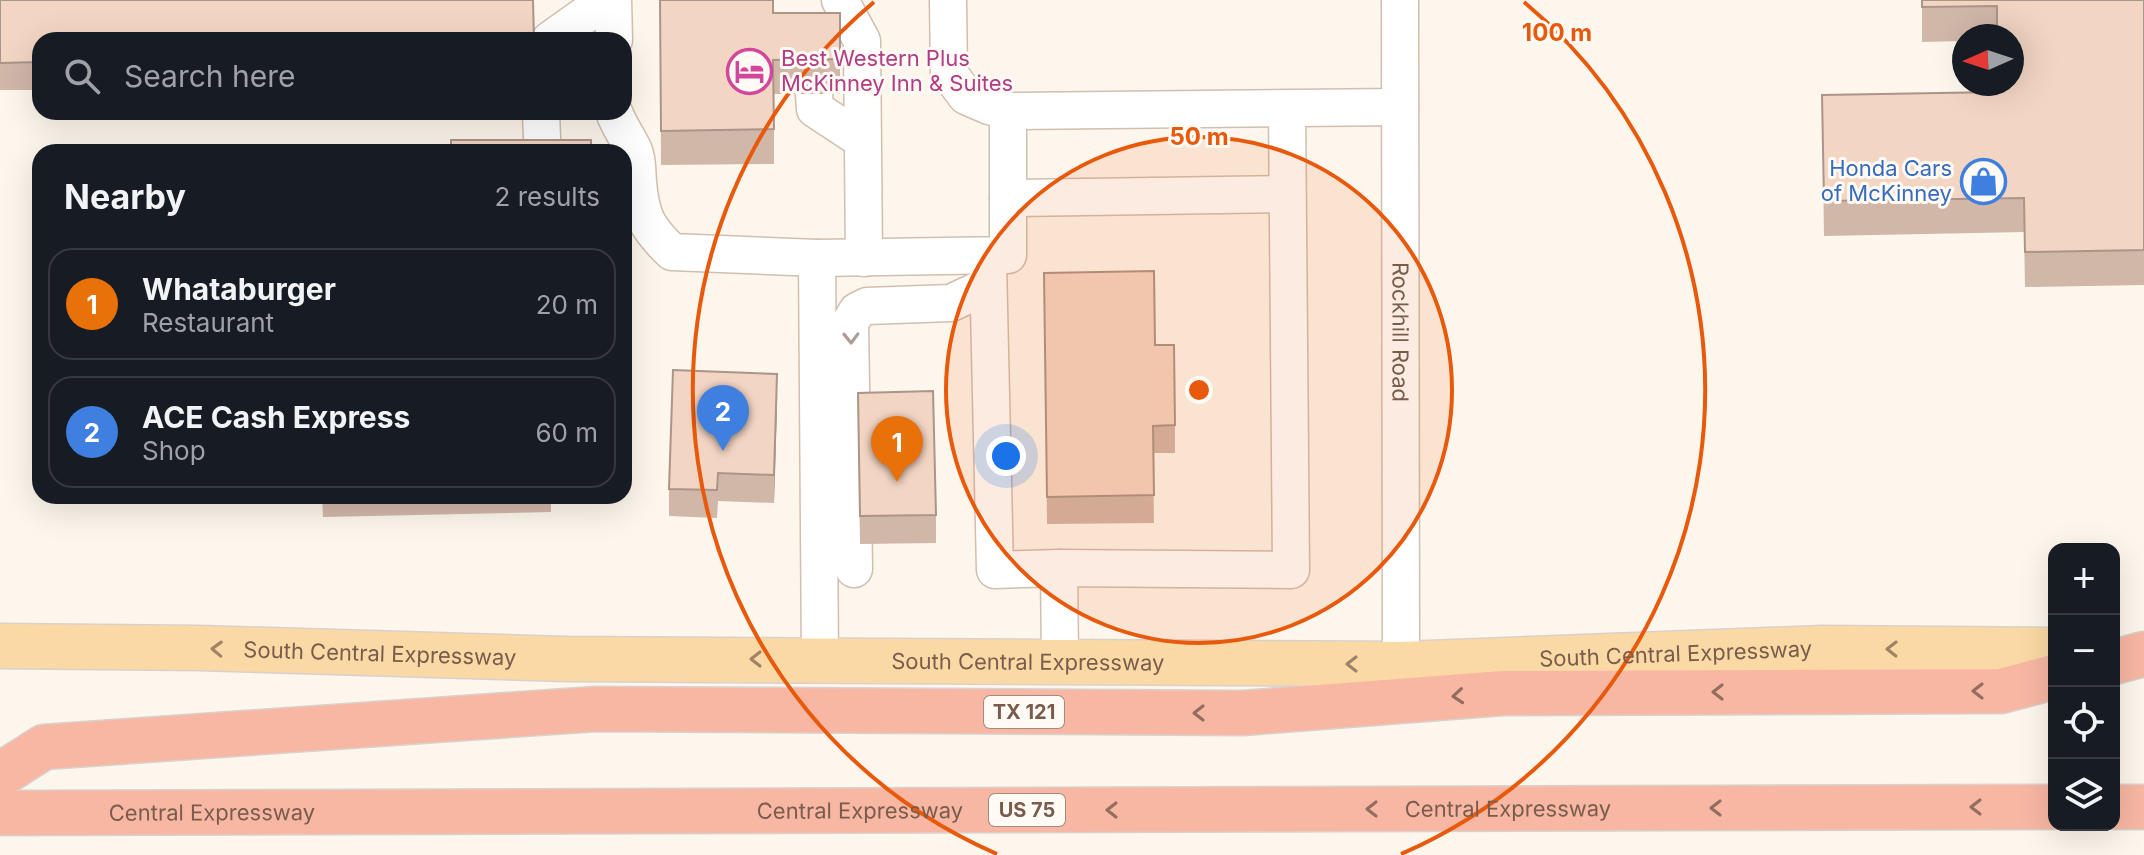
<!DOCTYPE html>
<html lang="en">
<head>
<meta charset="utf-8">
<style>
	body { margin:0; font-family:Inter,sans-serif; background:#20242c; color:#f1f3f6 }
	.controls { position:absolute; right:24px; bottom:24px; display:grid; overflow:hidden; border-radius:16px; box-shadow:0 8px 32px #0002 }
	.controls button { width:72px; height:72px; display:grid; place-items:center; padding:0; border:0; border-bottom:2px solid #363941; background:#171b24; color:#f1f3f6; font:40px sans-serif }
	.compass { position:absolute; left:1952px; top:24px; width:72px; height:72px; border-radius:50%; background:#171b24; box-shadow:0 8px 32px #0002; rotate:267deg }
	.you { position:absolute; left:1006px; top:456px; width:28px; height:28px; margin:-20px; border:6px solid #fff; border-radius:50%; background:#1a73e8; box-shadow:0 0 0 12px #1a73e833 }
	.badge { display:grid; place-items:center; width:52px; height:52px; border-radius:50%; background:#1a73e8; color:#fff; font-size:26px; font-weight:700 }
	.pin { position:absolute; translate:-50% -66px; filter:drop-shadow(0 2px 4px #0008) }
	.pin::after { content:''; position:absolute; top:42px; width:28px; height:24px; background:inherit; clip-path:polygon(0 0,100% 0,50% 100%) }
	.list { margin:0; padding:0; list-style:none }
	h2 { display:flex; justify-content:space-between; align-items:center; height:104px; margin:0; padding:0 32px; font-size:34px }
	h2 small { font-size:26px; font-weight:400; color:#9ea1a6 }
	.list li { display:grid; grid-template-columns:52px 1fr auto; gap:24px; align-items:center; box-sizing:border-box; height:112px; margin:0 16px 16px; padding:0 16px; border:2px solid #363941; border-radius:24px }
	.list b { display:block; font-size:30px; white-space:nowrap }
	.list p { margin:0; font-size:26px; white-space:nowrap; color:#9ea1a6 }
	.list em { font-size:26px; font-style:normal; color:#9ea1a6 }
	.icon { flex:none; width:44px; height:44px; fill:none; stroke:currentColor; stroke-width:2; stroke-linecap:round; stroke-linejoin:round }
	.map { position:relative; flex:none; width:2144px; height:855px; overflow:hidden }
	.search { position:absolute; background:#171b24; box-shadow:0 8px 32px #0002; left:32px; top:32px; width:600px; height:88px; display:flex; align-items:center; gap:20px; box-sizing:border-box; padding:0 28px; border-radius:24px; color:#9ea1a6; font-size:30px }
	.panel { position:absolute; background:#171b24; box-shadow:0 8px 32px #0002; left:32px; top:144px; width:600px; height:360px; border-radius:24px }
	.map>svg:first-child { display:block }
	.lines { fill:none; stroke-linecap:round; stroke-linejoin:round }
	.minor-casing { stroke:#d1beb0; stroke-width:39 }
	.major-casing { stroke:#dad1cd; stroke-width:47 }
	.highway-casing { stroke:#dad1cd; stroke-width:47 }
	.minor { stroke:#fff; stroke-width:36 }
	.major { stroke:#fbd9a5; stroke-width:44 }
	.highway { stroke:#f7b7a3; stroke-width:44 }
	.wall { fill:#d1b7a8 }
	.shaded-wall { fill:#aa9588 }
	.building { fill:#f3d5c3; stroke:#aa9588; stroke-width:2 }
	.oneway { stroke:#af9d94 }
	.oneway2 { stroke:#a18267 }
	.oneway3 { stroke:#936e5e }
	.ring { fill:none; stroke:#e8590c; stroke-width:4 }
	.labels { text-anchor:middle; stroke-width:6; stroke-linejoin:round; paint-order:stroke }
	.shield { fill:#fffaf3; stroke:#a28b7f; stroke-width:2 }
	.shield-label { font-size:20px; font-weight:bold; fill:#7a5c4d }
	.hotel-label { font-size:22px; fill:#b23c85; stroke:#fffaf3; text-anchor:start }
	.shop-label { font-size:22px; fill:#366cbe; stroke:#fffaf3; text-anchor:end }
	.street-label { font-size:22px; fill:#7a5c4d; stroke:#fffaf3 }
	.centre { fill:#e8590c; stroke:#fffaf3; stroke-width:4 }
	.ring-label { font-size:24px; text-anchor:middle; font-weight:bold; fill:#e8590c; stroke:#fffaf3; stroke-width:6; stroke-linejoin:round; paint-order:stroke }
</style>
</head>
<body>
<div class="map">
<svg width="2144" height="855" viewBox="0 0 2144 855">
	<rect width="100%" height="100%" fill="#fdf6ec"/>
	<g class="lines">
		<defs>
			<g id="minor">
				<path d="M 613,0 L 614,40"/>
				<path d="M 840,0 L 862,41 L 864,258"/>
				<path d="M 948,0 L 949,73 L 966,96 L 989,106 L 1008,111 L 1400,107"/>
				<path id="s1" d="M 1400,0 L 1401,664"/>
				<path d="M 550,40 L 606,0"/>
				<path d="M 814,94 L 815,109 L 862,140"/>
				<path d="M 541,112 L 542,138"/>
				<path d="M 614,112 C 619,126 628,138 634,151 C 638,160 637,172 638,182 C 641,217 647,228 672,252 L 817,258 L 1008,255 L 1008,111"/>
				<path d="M 1008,198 L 1287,194"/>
				<path d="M 817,258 L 820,660"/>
				<path d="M 988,263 L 995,570 L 1059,568"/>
				<path d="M 854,569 L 850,323 L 857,311 L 867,306 L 951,303 L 985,287"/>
				<path d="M 1060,661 L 1059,568 L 1291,570 L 1287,109"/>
			</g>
			<g id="major">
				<path id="s2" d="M 0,646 L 200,648 L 567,659 L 1401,664 L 1823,648 L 2054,650"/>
			</g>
			<g id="highway">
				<path d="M 2114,662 L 2144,654"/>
				<path d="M 0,775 L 44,747 L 596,709 L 1243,713 L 1503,693 L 2001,691 L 2054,677"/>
				<path d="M 2114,807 L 2144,807"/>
				<path id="s3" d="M 0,813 L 2054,807"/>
			</g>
		</defs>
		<use href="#minor" class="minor-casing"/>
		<use href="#major" class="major-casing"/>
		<use href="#highway" class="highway-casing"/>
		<use href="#minor" class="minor"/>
		<use href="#major" class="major"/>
		<use href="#highway" class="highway"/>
	</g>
	<g class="wall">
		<path d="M 0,0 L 40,40 L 40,90 L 0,90 Z"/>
		<path d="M 660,0 L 773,13 L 840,13 L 840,94 L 774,94 L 774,164 L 661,165 Z"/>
		<path d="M 1922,0 L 2144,0 L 2144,285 L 2025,287 L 2024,232 L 1824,236 L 1822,95 L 1998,92 L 1997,84 L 2012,84 L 2012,36 L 1964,36 L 1964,41 L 1922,42 Z"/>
		<path d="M 1044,273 L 1155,345 L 1175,425 L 1175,453 L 1153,453 L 1154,523 L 1047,524 Z"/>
		<path d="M 777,402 L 774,503 L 718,501 L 717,518 L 669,516 L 669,489 Z"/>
		<path d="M 858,421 L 936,515 L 936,543 L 860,544 Z"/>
		<path d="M 322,496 L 551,496 L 551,512 L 323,517 Z"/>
	</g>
	<path class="shaded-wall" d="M 777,374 L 777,402 L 774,503 L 774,475 Z"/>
	<g class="building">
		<path d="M 0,0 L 533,0 L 534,40 L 40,40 L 40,62 L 0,63 Z"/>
		<path d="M 660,0 L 773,0 L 773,13 L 840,13 L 840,59 L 773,60 L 774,129 L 661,131 Z"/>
		<path d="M 1922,0 L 2144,0 L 2144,250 L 2025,252 L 2024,198 L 1824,201 L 1822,95 L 1998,92 L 1998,84 L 2012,84 L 2012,36 L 1997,36 L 1997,6 L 1922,7 Z"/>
		<rect x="451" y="140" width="140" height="12"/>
		<path d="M 1154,271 L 1155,345 L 1174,345 L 1175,425 L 1153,426 L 1154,495 L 1047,497 L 1044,273 Z"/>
		<path d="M 673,370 L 777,374 L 774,475 L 718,473 L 717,490 L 669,489 Z"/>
		<path d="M 933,391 L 936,515 L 860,516 L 858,393 Z"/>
	</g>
	<defs><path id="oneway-chevron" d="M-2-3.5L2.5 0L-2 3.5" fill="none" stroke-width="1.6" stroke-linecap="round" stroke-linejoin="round" transform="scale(2)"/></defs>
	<use class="oneway" href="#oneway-chevron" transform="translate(851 338) rotate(89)"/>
	<g class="oneway2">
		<use href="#oneway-chevron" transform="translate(217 649) rotate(-178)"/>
		<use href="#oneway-chevron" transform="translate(1892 649) rotate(-179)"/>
		<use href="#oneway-chevron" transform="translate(756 659) rotate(-180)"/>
		<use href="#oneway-chevron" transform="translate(1352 664) rotate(-180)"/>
	</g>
	<g class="oneway3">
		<use href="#oneway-chevron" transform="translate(1978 691) rotate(180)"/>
		<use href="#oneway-chevron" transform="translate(1718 692) rotate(180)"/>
		<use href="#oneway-chevron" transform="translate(1458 696) rotate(175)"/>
		<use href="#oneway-chevron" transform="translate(1199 713) rotate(-180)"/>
		<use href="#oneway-chevron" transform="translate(1976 807) rotate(180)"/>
		<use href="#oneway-chevron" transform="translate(1716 808) rotate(180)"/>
		<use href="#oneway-chevron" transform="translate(1372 809) rotate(180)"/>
		<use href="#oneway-chevron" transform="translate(1112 810) rotate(180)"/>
	</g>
	<circle cx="1199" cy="390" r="253" fill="#e8590c" fill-opacity=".12"/>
	<g class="ring">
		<circle cx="1199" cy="390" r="253"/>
		<path d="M997 854A506 506 0 0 1 874 2M1524 2A506 506 0 0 1 1401 854"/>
	</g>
	<defs>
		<symbol id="hotel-ring" viewBox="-11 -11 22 22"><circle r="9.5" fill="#fffaf3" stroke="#d1479c" stroke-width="1.5"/><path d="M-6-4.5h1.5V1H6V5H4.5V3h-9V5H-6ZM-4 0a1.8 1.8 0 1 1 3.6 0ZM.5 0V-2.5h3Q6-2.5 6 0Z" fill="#d1479c"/></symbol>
		<symbol id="shop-ring" viewBox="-11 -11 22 22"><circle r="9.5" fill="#fffaf3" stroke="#3f7fe0" stroke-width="1.5"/><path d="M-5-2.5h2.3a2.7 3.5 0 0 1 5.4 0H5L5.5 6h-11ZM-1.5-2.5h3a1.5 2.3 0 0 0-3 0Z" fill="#3f7fe0"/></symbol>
	</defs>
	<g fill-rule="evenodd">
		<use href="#hotel-ring" x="724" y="46" width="51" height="51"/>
		<use href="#shop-ring" x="1958" y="156" width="51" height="51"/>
	</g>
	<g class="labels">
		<g class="shield">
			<rect x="984" y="696" width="80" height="32" rx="6"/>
			<rect x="989" y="794" width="76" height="32" rx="6"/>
		</g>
		<g class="shield-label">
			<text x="1024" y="719">TX 121</text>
			<text x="1027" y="817">US 75</text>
		</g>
		<g class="hotel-label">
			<text x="781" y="66">Best Western Plus<tspan x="781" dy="25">McKinney Inn &amp; Suites</tspan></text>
		</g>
		<g class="shop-label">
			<text x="1952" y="176">Honda Cars<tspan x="1952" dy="25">of McKinney</tspan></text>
		</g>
		<g class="street-label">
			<text dy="8" stroke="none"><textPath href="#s1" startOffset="332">Rockhill Road</textPath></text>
			<text dy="8" stroke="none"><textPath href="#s2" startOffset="1676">South Central Expressway</textPath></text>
			<text dy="8" stroke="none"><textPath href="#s2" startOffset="380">South Central Expressway</textPath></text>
			<text dy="8" stroke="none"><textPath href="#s2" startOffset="1028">South Central Expressway</textPath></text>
			<text dy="8" stroke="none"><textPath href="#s3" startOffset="1508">Central Expressway</textPath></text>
			<text dy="8" stroke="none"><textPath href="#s3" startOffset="860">Central Expressway</textPath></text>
			<text dy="8" stroke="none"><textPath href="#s3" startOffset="212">Central Expressway</textPath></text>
		</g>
	</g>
	<circle cx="1199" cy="390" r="12" class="centre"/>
	<g class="ring-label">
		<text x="1557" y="41">100 m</text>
		<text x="1199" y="145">50 m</text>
	</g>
</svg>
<div class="controls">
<button>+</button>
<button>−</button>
<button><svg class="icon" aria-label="locate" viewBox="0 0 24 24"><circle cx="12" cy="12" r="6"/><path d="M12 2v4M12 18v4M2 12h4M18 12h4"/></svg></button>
<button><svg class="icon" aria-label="layers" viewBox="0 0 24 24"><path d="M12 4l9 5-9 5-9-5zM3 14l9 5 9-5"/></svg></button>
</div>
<svg class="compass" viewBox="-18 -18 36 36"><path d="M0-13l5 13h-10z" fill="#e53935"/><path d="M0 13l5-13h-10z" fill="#9ea1a6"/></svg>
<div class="you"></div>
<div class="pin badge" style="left:897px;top:482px;background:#e8710a">1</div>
<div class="pin badge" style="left:723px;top:451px;background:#3f7fe0">2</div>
<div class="search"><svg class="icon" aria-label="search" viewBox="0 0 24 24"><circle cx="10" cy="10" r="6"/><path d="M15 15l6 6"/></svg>Search here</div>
<section class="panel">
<h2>Nearby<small>2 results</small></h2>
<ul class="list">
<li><span class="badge" style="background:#e8710a">1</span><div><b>Whataburger</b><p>Restaurant</p></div><em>20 m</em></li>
<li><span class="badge" style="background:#3f7fe0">2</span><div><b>ACE Cash Express</b><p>Shop</p></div><em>60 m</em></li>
</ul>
</section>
</div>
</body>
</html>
